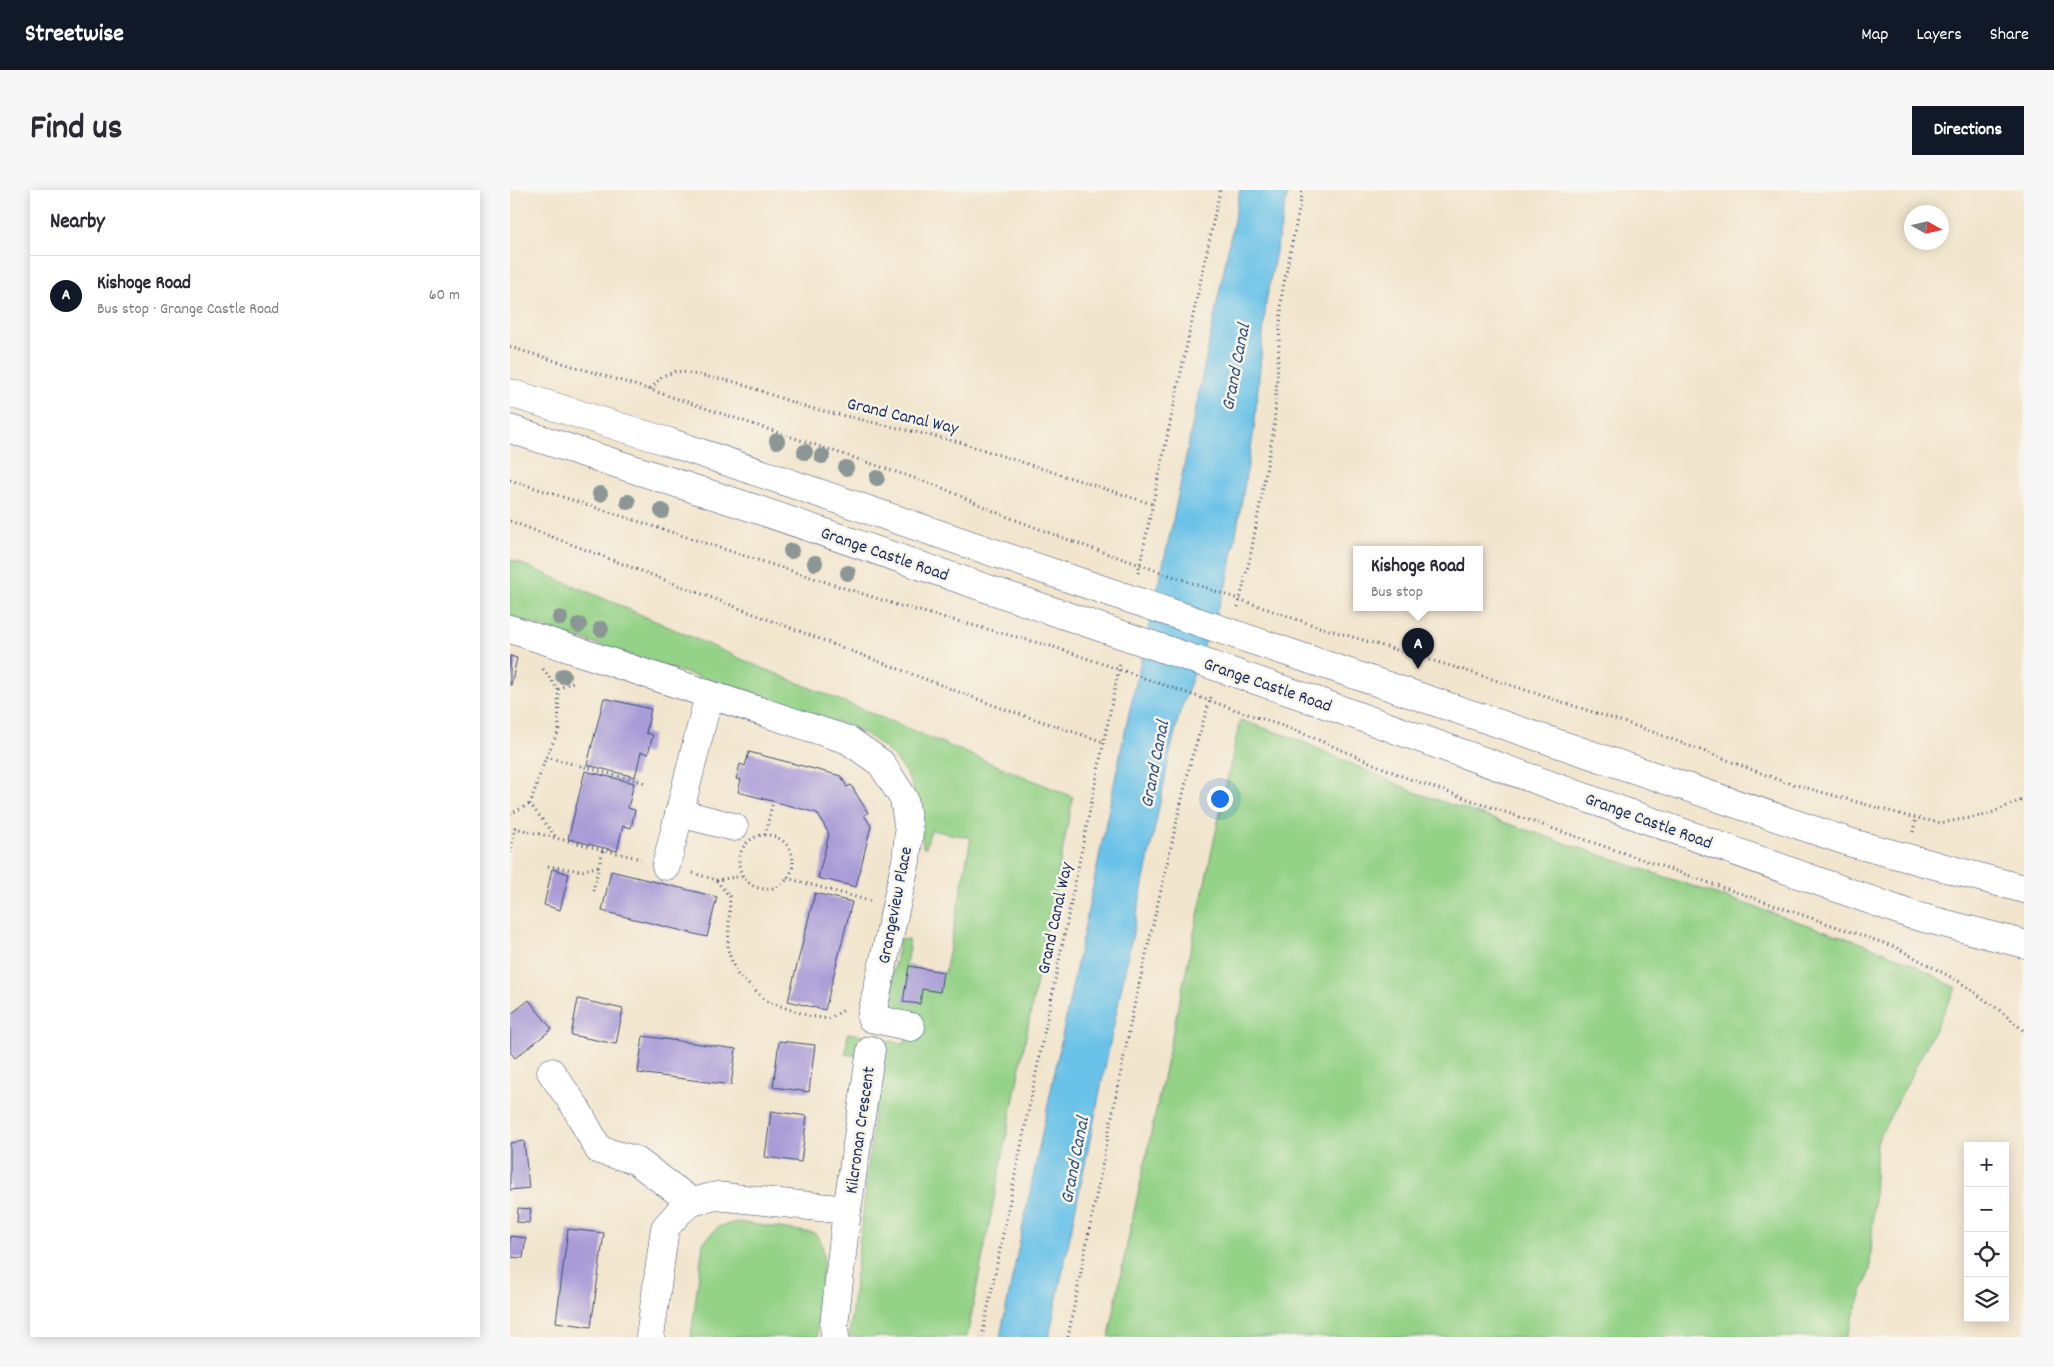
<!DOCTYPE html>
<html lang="en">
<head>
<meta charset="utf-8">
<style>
	body { margin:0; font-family:Dekko,sans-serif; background:#f7f7f7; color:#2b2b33 }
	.controls { position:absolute; right:15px; bottom:15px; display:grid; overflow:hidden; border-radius:0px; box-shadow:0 2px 12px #0003 }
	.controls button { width:45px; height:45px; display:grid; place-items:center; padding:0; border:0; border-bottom:1px solid #e1e1e2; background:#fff; color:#2b2b33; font:25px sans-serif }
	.compass { position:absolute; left:1394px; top:15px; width:45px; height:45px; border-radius:50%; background:#fff; box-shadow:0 2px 12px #0003; rotate:98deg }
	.you { position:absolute; left:709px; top:608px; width:18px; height:18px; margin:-12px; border:4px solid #fff; border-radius:50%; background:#1a73e8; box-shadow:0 0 0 8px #1a73e833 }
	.badge { display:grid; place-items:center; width:32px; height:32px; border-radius:50%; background:#111827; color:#fff; font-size:16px; font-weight:700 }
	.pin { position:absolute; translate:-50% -41px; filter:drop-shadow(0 1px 2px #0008) }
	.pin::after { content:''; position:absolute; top:26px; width:18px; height:15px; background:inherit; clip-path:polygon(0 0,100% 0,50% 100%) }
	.popup { position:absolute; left:843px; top:356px; width:130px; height:65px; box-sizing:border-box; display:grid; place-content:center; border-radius:0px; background:#fff; filter:drop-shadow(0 1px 4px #0005); font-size:16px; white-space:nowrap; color:#7c7c81 }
	.popup b { font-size:19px; color:#2b2b33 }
	.popup::after { content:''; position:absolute; left:50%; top:100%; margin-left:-10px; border:10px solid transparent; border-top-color:#fff }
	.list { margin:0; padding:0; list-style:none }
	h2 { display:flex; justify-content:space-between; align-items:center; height:65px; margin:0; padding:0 20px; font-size:21px }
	h2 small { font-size:16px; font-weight:400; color:#7c7c81 }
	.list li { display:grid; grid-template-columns:32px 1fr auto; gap:15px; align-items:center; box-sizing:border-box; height:80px; padding:0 20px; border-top:1px solid #e1e1e2 }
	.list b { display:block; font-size:19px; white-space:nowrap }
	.list p { margin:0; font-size:16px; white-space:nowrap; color:#7c7c81 }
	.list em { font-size:16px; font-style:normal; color:#7c7c81 }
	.icon { flex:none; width:28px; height:28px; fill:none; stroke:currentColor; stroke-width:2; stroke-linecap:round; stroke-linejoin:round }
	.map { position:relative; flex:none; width:1514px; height:1147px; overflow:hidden; border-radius:0px }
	header { display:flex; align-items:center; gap:30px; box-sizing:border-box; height:70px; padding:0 25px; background:#111827; color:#fff }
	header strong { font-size:24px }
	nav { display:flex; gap:28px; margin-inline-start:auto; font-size:18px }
	.intro { display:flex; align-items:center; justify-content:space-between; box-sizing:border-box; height:120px; padding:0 30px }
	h1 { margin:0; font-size:35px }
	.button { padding:12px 22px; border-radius:0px; background:#111827; color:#fff; font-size:18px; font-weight:700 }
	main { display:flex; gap:30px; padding:0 30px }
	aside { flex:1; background:#fff; border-radius:0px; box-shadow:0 2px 12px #0003 }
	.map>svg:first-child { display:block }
	.green { fill:#94d287; stroke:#588072 }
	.water { fill:#6bc2e8; stroke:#4378a3 }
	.building { fill:#a89bd7 }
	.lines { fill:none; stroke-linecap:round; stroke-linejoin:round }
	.minor-casing { stroke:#3b4a6f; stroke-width:29 }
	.major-casing { stroke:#3b4a6f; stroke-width:29 }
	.path { stroke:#3b4a6f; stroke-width:3; stroke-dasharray:1 4; stroke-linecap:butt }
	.minor { stroke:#fff; stroke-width:28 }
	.major { stroke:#fff; stroke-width:28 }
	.major-bridge-casing { stroke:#3b4a6f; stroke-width:29; stroke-linecap:butt }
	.path-bridge { stroke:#3b4a6f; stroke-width:3; stroke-dasharray:1 4; stroke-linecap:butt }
	.major-bridge { stroke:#fff; stroke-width:28 }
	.tree { fill:#8c9795 }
	.labels { text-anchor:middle; stroke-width:5; stroke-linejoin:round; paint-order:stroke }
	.street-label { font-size:18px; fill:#1b2f5e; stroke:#f7f3e8 }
	.water-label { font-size:19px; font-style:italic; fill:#2f5480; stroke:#f7f3e8 }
</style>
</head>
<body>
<header>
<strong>Streetwise</strong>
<nav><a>Map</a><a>Layers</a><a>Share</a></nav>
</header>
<div class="intro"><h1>Find us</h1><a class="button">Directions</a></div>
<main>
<aside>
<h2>Nearby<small></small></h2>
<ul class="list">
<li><span class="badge">A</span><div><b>Kishoge Road</b><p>Bus stop · Grange Castle Road</p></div><em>60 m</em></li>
</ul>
</aside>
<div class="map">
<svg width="1514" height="1147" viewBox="0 0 1514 1147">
	<rect width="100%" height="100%" fill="#f7f3e8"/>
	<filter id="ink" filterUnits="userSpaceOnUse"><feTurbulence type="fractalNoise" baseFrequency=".02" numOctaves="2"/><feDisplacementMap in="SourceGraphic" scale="10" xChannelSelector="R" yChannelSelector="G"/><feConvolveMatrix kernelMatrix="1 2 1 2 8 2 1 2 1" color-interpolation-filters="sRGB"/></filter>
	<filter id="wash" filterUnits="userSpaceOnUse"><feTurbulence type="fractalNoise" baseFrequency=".0096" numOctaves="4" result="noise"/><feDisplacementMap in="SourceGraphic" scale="20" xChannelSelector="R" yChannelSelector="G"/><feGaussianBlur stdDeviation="1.12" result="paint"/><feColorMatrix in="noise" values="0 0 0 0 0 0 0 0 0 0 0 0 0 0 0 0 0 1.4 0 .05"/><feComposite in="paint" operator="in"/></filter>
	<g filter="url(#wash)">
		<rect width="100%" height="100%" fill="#f2e5cd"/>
		<g class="green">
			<path d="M 0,369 L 109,415 L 245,475 L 563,607 L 457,1147 L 339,1147 L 370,870 L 335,864 L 338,843 L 395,854 L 400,828 L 383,820 L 378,806 L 390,749 L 398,750 L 400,758 L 395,775 L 435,783 L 461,648 L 421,640 L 416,657 L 413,657 C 410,596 396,564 340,536 L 0,426 Z"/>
			<path d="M 730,530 L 786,549 L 907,603 L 1354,754 L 1397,771 L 1446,798 L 1367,952 L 1360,1080 L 1336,1147 L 599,1147 L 612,1078 Z"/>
			<path d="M 227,1032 L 304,1043 L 311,1051 L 314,1067 L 307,1136 L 308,1147 L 181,1147 L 193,1053 L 208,1037 Z"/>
		</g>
		<path class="water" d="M 730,0 L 778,0 L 756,112 L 744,240 L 718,390 L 670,522 L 663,550 L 539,1147 L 490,1147 L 615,541 L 662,335 Z"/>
		<g id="blocks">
			<g class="building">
				<path d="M 0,466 L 7,468 L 1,495 L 0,495 Z"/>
				<path d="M 94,508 L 141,519 L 136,543 L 143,545 L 138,564 L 131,562 L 125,587 L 77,575 Z"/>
				<path d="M 239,562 L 331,586 L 337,597 L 341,595 L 358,623 L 354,625 L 361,636 L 346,697 L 308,688 L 319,644 L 307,623 L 228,602 L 231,590 L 226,589 L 230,574 L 235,576 Z"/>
				<path d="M 75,581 L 124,593 L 118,618 L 125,620 L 121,638 L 113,636 L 107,661 L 58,649 Z"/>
				<path d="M 42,679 L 59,684 L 50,720 L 34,715 Z"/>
				<path d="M 101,681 L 207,707 L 197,747 L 92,721 Z"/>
				<path d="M 305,703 L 342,712 L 315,820 L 278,811 Z"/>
				<path d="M 399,776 L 433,782 L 430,802 L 412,799 L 410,814 L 393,812 Z"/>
				<path d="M 68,809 L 113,819 L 106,854 L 61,845 Z"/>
				<path d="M 19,810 L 42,839 L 5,868 L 0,862 L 0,825 Z"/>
				<path d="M 133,846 L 226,859 L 221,895 L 128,883 Z"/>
				<path d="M 269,851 L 305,855 L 299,902 L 263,897 Z"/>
				<path d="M 261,921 L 297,926 L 291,972 L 255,967 Z"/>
				<path d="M 14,951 L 19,998 L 0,1000 L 0,953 Z"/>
				<path d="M 8,1018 L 21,1019 L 19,1033 L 7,1032 Z"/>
				<path d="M 58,1039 L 94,1043 L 81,1137 L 46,1132 Z"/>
				<path d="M 0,1046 L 16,1048 L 13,1068 L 0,1067 Z"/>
			</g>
		</g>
	</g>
	<g filter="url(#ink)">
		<use href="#blocks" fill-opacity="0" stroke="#3b4a6f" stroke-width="1"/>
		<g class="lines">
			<defs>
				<g id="minor">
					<path d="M 0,439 L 338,550 L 371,573 L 394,609 L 399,641 L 396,671 L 361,828 L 401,837"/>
					<path d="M 169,623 L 224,637"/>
					<path d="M 156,676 L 199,505"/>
					<path d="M 41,882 L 65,916 L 89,960 L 125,970 L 182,1012 L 206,1006 L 337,1020"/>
					<path d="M 140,1147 L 155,1038 L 170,1021 L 182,1012"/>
					<path d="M 325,1147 L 324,1135 L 337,1020 L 361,860"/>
				</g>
				<g id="major">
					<path d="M 0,203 L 159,252 L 558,388"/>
					<path d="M 0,239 L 240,317 L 554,425"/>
					<path d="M 801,470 L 1342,653 L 1514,699"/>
					<path d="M 798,508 L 1402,725 L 1514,754"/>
				</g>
			</defs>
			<use href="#minor" class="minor-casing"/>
			<use href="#major" class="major-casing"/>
			<g class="path">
				<path d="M 0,157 L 141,200 L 428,296 L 490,324 L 564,352"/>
				<path d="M 141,199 L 152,186 L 167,181 L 225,192 L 296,217 L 449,252 L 642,314"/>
				<path d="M 0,290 L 387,415 L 544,457"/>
				<path d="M 0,331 L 491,518 L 594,552"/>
				<path d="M 628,383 L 710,0"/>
				<path d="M 728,417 L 740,368 L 764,238 L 772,103 L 793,0"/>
				<path d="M 809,437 L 954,480 L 1135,539 L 1272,591 L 1397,626 L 1431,633 L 1476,625 L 1514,609"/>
				<path d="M 33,479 L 48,499 L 49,540 L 36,567 L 20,614 L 45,646"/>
				<path d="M 48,499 L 65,491"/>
				<path d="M 790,542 L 894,587 L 1385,757 L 1450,792 L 1492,822 L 1514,841"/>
				<path d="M 36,567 L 136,593"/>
				<path d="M 0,624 L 20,614"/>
				<path d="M 1403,642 L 1406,628"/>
				<circle cx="256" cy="672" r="27"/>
				<path d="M 255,645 L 262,615"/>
				<path d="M 0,663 L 5,638 L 131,669"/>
				<path d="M 38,676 L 72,681 L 89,676"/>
				<path d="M 183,683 L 206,690 L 220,707 L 218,760 L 226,783 L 256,811 L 299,826 L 318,829 L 334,820"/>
				<path d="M 277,688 L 360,711"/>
				<path d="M 206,690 L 233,686"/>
				<path d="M 83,701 L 93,659"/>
				<path d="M 472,1147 L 610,473"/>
				<path d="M 558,1147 L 623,821 L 681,570 L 702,504"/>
			</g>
			<use href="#minor" class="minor"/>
			<use href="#major" class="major"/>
			<defs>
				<g id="major-bridge">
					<path d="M 558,388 L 801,470"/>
					<path d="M 554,425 L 798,508"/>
				</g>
			</defs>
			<use href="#major-bridge" class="major-bridge-casing"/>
			<g class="path-bridge">
				<path d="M 564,352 L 809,437"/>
				<path d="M 544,457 L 790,542"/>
			</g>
			<use href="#major-bridge" class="major-bridge"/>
		</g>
		<g class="tree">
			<circle cx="267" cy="251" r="8"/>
			<circle cx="295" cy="262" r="8"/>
			<circle cx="312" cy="266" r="8"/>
			<circle cx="336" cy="278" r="8"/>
			<circle cx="367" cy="288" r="8"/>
			<circle cx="90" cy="304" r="8"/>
			<circle cx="118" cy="312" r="8"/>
			<circle cx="152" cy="321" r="8"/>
			<circle cx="281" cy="361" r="8"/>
			<circle cx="305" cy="373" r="8"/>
			<circle cx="338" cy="383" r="8"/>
			<circle cx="50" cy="428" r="8"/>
			<circle cx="69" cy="435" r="8"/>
			<circle cx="91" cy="439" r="8"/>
			<circle cx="53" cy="486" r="8"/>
		</g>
	</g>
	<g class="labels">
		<g class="street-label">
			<text transform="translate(393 225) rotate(13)" y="6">Grand Canal Way</text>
			<text transform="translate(375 363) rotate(19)" y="6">Grange Castle Road</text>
			<text transform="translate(758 494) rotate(19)" y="6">Grange Castle Road</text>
			<text transform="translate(1139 630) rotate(20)" y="6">Grange Castle Road</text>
			<text transform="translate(384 715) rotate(-79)" y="6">Grangeview Place</text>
			<text transform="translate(544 728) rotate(-78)" y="6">Grand Canal Way</text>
			<text transform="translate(349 940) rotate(-82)" y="6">Kilcronan Crescent</text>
		</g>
		<g class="water-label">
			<text transform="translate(724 177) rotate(-79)" y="7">Grand Canal</text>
			<text transform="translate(643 574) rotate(-79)" y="7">Grand Canal</text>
			<text transform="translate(563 970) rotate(-79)" y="7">Grand Canal</text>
		</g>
	</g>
</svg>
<div class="controls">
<button>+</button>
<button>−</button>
<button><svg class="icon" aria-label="locate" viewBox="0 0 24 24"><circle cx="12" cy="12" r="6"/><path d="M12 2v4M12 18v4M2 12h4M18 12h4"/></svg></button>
<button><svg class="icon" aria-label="layers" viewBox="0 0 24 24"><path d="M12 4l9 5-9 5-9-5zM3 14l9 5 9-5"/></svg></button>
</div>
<svg class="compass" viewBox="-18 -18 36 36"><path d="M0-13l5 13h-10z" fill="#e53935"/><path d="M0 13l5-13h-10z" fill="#7c7c81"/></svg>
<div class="you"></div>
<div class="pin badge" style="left:908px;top:479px">A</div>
<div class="popup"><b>Kishoge Road</b>Bus stop</div>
</div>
</main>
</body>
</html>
